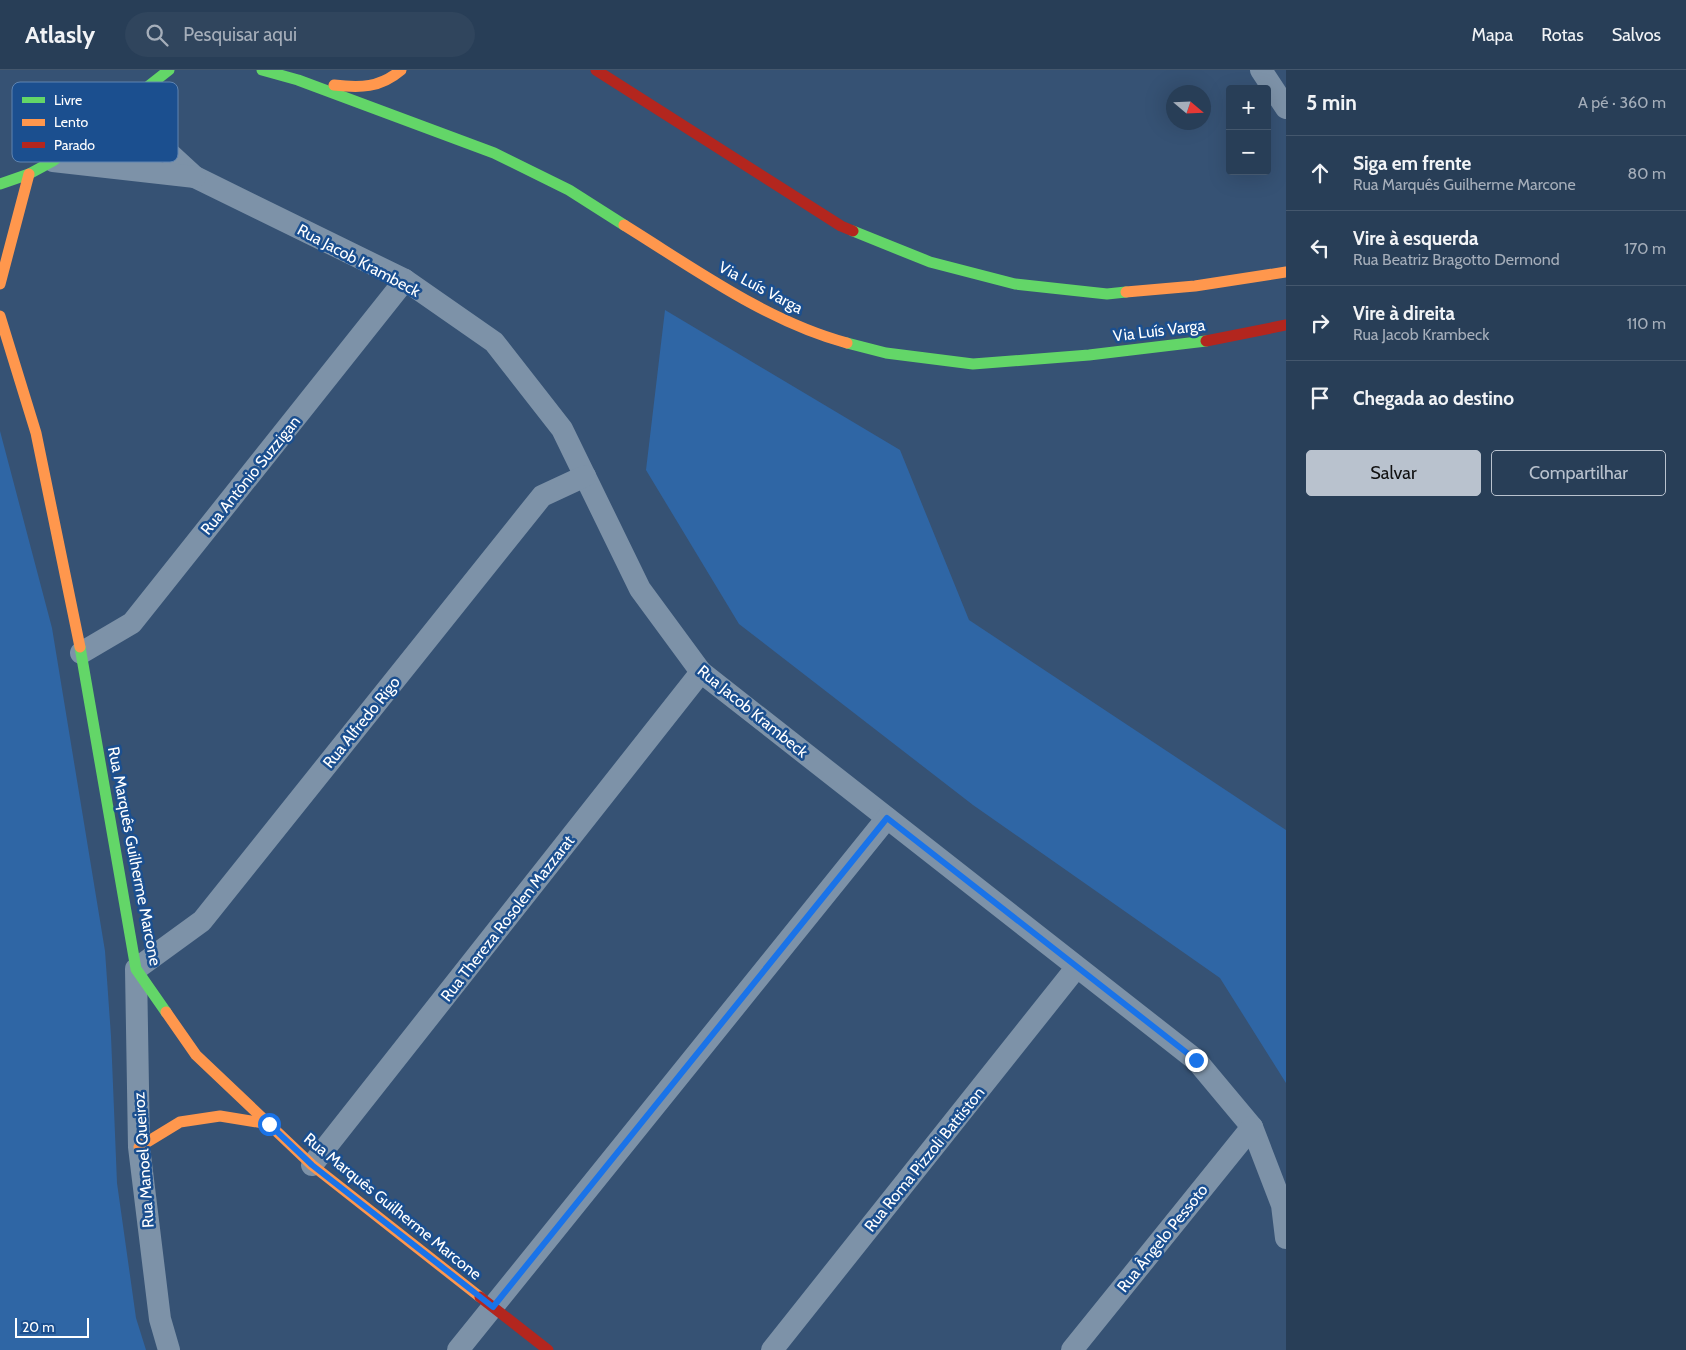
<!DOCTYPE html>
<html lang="pt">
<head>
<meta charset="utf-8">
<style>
	body { margin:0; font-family:Cabin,sans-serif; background:#30455d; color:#f1f3f6 }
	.controls { position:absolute; right:15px; top:15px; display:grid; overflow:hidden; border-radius:5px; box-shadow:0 5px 20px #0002 }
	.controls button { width:45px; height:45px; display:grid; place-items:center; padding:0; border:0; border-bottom:1px solid #44576d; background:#283e57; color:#f1f3f6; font:25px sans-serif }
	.compass { position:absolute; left:1166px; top:15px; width:45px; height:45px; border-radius:50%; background:#283e57; box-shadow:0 5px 20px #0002; rotate:109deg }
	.scale { position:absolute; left:15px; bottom:12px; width:74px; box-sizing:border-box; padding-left:5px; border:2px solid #fff; border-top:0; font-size:14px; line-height:18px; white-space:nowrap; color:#fff; -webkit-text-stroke:4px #1b4f8f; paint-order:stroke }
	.stop { position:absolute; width:15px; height:15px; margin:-11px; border:4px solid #1a73e8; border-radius:50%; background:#fff }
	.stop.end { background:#1a73e8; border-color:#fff; box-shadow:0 1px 5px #0008 }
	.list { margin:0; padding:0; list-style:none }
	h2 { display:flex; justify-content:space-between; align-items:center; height:65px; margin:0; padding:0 20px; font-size:21px }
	h2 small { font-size:16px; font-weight:400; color:#a5aeba }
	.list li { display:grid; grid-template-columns:32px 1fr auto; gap:15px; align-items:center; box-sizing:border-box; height:75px; padding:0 20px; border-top:1px solid #44576d }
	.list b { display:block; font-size:19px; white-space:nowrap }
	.list p { margin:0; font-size:16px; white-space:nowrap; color:#a5aeba }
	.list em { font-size:16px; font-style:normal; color:#a5aeba }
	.actions { display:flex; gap:10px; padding:15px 20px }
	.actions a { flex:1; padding:11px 0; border:1px solid #b9c2ce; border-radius:5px; text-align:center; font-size:18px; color:#b9c2ce }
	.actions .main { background:#b9c2ce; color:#111 }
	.icon { flex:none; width:28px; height:28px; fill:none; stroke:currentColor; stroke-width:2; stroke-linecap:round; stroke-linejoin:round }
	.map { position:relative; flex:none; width:1286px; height:1280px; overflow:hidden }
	header { display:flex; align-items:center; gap:30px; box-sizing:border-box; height:70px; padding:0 25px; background:#283e57; border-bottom:1px solid #44576d }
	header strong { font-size:24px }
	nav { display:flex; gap:28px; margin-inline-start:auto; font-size:18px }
	.search { width:350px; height:45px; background:#30455d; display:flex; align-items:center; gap:12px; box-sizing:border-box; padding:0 18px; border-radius:28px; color:#a5aeba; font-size:19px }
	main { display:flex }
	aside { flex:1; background:#283e57 }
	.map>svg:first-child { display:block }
	.green { fill:#2f66a5 }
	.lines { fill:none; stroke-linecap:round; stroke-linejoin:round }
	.street { stroke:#7d92a8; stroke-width:22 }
	.fast { stroke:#63d668; stroke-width:11 }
	.slow { stroke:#ff974d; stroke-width:11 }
	.jam { stroke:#b3261e; stroke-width:11 }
	.route { stroke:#1a73e8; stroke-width:6 }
	.labels { text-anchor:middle; stroke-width:5; stroke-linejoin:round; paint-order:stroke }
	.street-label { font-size:16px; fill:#fff; stroke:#1b4f8f }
	.key { fill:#1b4f8f; stroke:#5f84b1; stroke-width:1 }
	.key-label { font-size:14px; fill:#fff }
</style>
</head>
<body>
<header>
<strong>Atlasly</strong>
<div class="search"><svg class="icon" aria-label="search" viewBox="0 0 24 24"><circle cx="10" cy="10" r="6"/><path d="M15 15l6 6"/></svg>Pesquisar aqui</div>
<nav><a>Mapa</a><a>Rotas</a><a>Salvos</a></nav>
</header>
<main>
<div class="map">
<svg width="1286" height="1280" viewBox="0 0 1286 1280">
	<rect width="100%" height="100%" fill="#365274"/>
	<g class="green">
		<path d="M 665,240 L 900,380 L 969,550 L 1286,760 L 1286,1013 L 1220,908 L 973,735 L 739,554 L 646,400 Z"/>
		<path d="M 0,361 L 52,558 L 105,881 L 111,966 L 117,1113 L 136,1248 L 146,1280 L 0,1280 Z"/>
	</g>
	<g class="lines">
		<g class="street">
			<path d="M 1261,0 L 1286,38"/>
			<path d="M 120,38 L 195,107 L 405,210 L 494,272 L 562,359 L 640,519 L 701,602 L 1196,990 L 1252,1057 L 1282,1135 L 1286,1168"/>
			<path d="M 53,91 L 195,107"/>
			<path d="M 81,583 L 132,553 L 405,210"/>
			<path d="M 312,1095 L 701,602"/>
			<path d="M 169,1280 L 160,1249 L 139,1077 L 136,899 L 202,851 L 542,426 L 585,406"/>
			<path d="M 458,1280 L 887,748"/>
			<path d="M 772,1280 L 1076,898"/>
			<path d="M 1072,1280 L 1252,1057"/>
		</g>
		<g class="fast">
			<path d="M 262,0 L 298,10 L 494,83 L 569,120 L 624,155"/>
			<path d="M 0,114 L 29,104 L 53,91 L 169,0"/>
			<path d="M 853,161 L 930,192 L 1015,214 L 1107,224 L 1126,222"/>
			<path d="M 847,273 L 886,283 L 973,294 L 1089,285 L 1206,271"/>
			<path d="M 80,577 L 136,899 L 166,942"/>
		</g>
		<g class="slow">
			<path d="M 334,15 C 360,18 380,18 401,0"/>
			<path d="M 624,155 C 695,199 766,251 847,273"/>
			<path d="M 0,214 L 29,104"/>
			<path d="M 1126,222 L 1195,216 L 1286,202"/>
			<path d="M 0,246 L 36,363 L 80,577"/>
			<path d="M 166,942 L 196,985 L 312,1095 L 480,1227"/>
			<path d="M 139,1077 L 180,1052 L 220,1046 L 269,1054"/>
		</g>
		<g class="jam">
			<path d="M 596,0 L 841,156 L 853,161"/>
			<path d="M 1206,271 L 1286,255"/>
			<path d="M 480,1227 L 548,1280"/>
		</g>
	</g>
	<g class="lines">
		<path class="route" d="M 269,1054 L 312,1095 L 493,1237 L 887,748 L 1196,990"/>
	</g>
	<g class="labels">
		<g class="street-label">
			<text transform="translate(359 190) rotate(28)" y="6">Rua Jacob Krambeck</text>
			<text transform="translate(761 217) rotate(28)" y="6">Via Luís Varga</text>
			<text transform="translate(1159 260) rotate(-7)" y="6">Via Luís Varga</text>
			<text transform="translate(250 405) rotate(-51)" y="6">Rua Antônio Suzzigan</text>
			<text transform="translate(753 641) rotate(39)" y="6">Rua Jacob Krambeck</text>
			<text transform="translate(361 652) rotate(-51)" y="6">Rua Alfredo Rigo</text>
			<text transform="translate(135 786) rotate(79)" y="6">Rua Marquês Guilherme Marcone</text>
			<text transform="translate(507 848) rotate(-52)" y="6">Rua Thereza Rosolen Mazzarat</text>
			<text transform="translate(924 1089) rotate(-51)" y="6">Rua Roma Pizzoli Battiston</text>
			<text transform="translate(143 1090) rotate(-94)" y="6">Rua Manoel Queiroz</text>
			<text transform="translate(393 1136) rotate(39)" y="6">Rua Marquês Guilherme Marcone</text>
			<text transform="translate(1162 1168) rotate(-51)" y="6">Rua Ângelo Pessoto</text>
		</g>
	</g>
	<rect x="12" y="12" width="166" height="80" rx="8" class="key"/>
	<rect x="22" y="27" width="23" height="6" fill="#63d668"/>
	<rect x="22" y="49" width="23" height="7" fill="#ff974d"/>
	<rect x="22" y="72" width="23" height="6" fill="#b3261e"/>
	<g class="key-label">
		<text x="54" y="35">Livre</text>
		<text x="54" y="57">Lento</text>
		<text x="54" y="80">Parado</text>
	</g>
</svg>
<div class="controls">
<button>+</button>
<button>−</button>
</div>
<svg class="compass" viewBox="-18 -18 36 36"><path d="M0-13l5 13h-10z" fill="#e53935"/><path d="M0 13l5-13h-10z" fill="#a5aeba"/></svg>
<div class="scale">20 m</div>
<div class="stop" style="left:269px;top:1054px"></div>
<div class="stop end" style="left:1196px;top:990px"></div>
</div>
<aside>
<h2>5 min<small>A pé · 360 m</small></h2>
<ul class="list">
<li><svg class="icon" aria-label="ahead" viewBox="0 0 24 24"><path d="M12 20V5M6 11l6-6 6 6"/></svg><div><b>Siga em frente</b><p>Rua Marquês Guilherme Marcone</p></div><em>80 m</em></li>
<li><svg class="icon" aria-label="left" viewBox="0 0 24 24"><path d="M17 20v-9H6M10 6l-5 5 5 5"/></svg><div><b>Vire à esquerda</b><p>Rua Beatriz Bragotto Dermond</p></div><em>170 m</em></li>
<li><svg class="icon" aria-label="right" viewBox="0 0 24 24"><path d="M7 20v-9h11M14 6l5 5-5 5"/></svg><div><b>Vire à direita</b><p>Rua Jacob Krambeck</p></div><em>110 m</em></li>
<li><svg class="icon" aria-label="arrive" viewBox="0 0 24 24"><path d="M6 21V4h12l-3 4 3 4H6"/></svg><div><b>Chegada ao destino</b></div></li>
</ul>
<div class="actions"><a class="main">Salvar</a><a>Compartilhar</a></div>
</aside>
</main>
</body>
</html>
